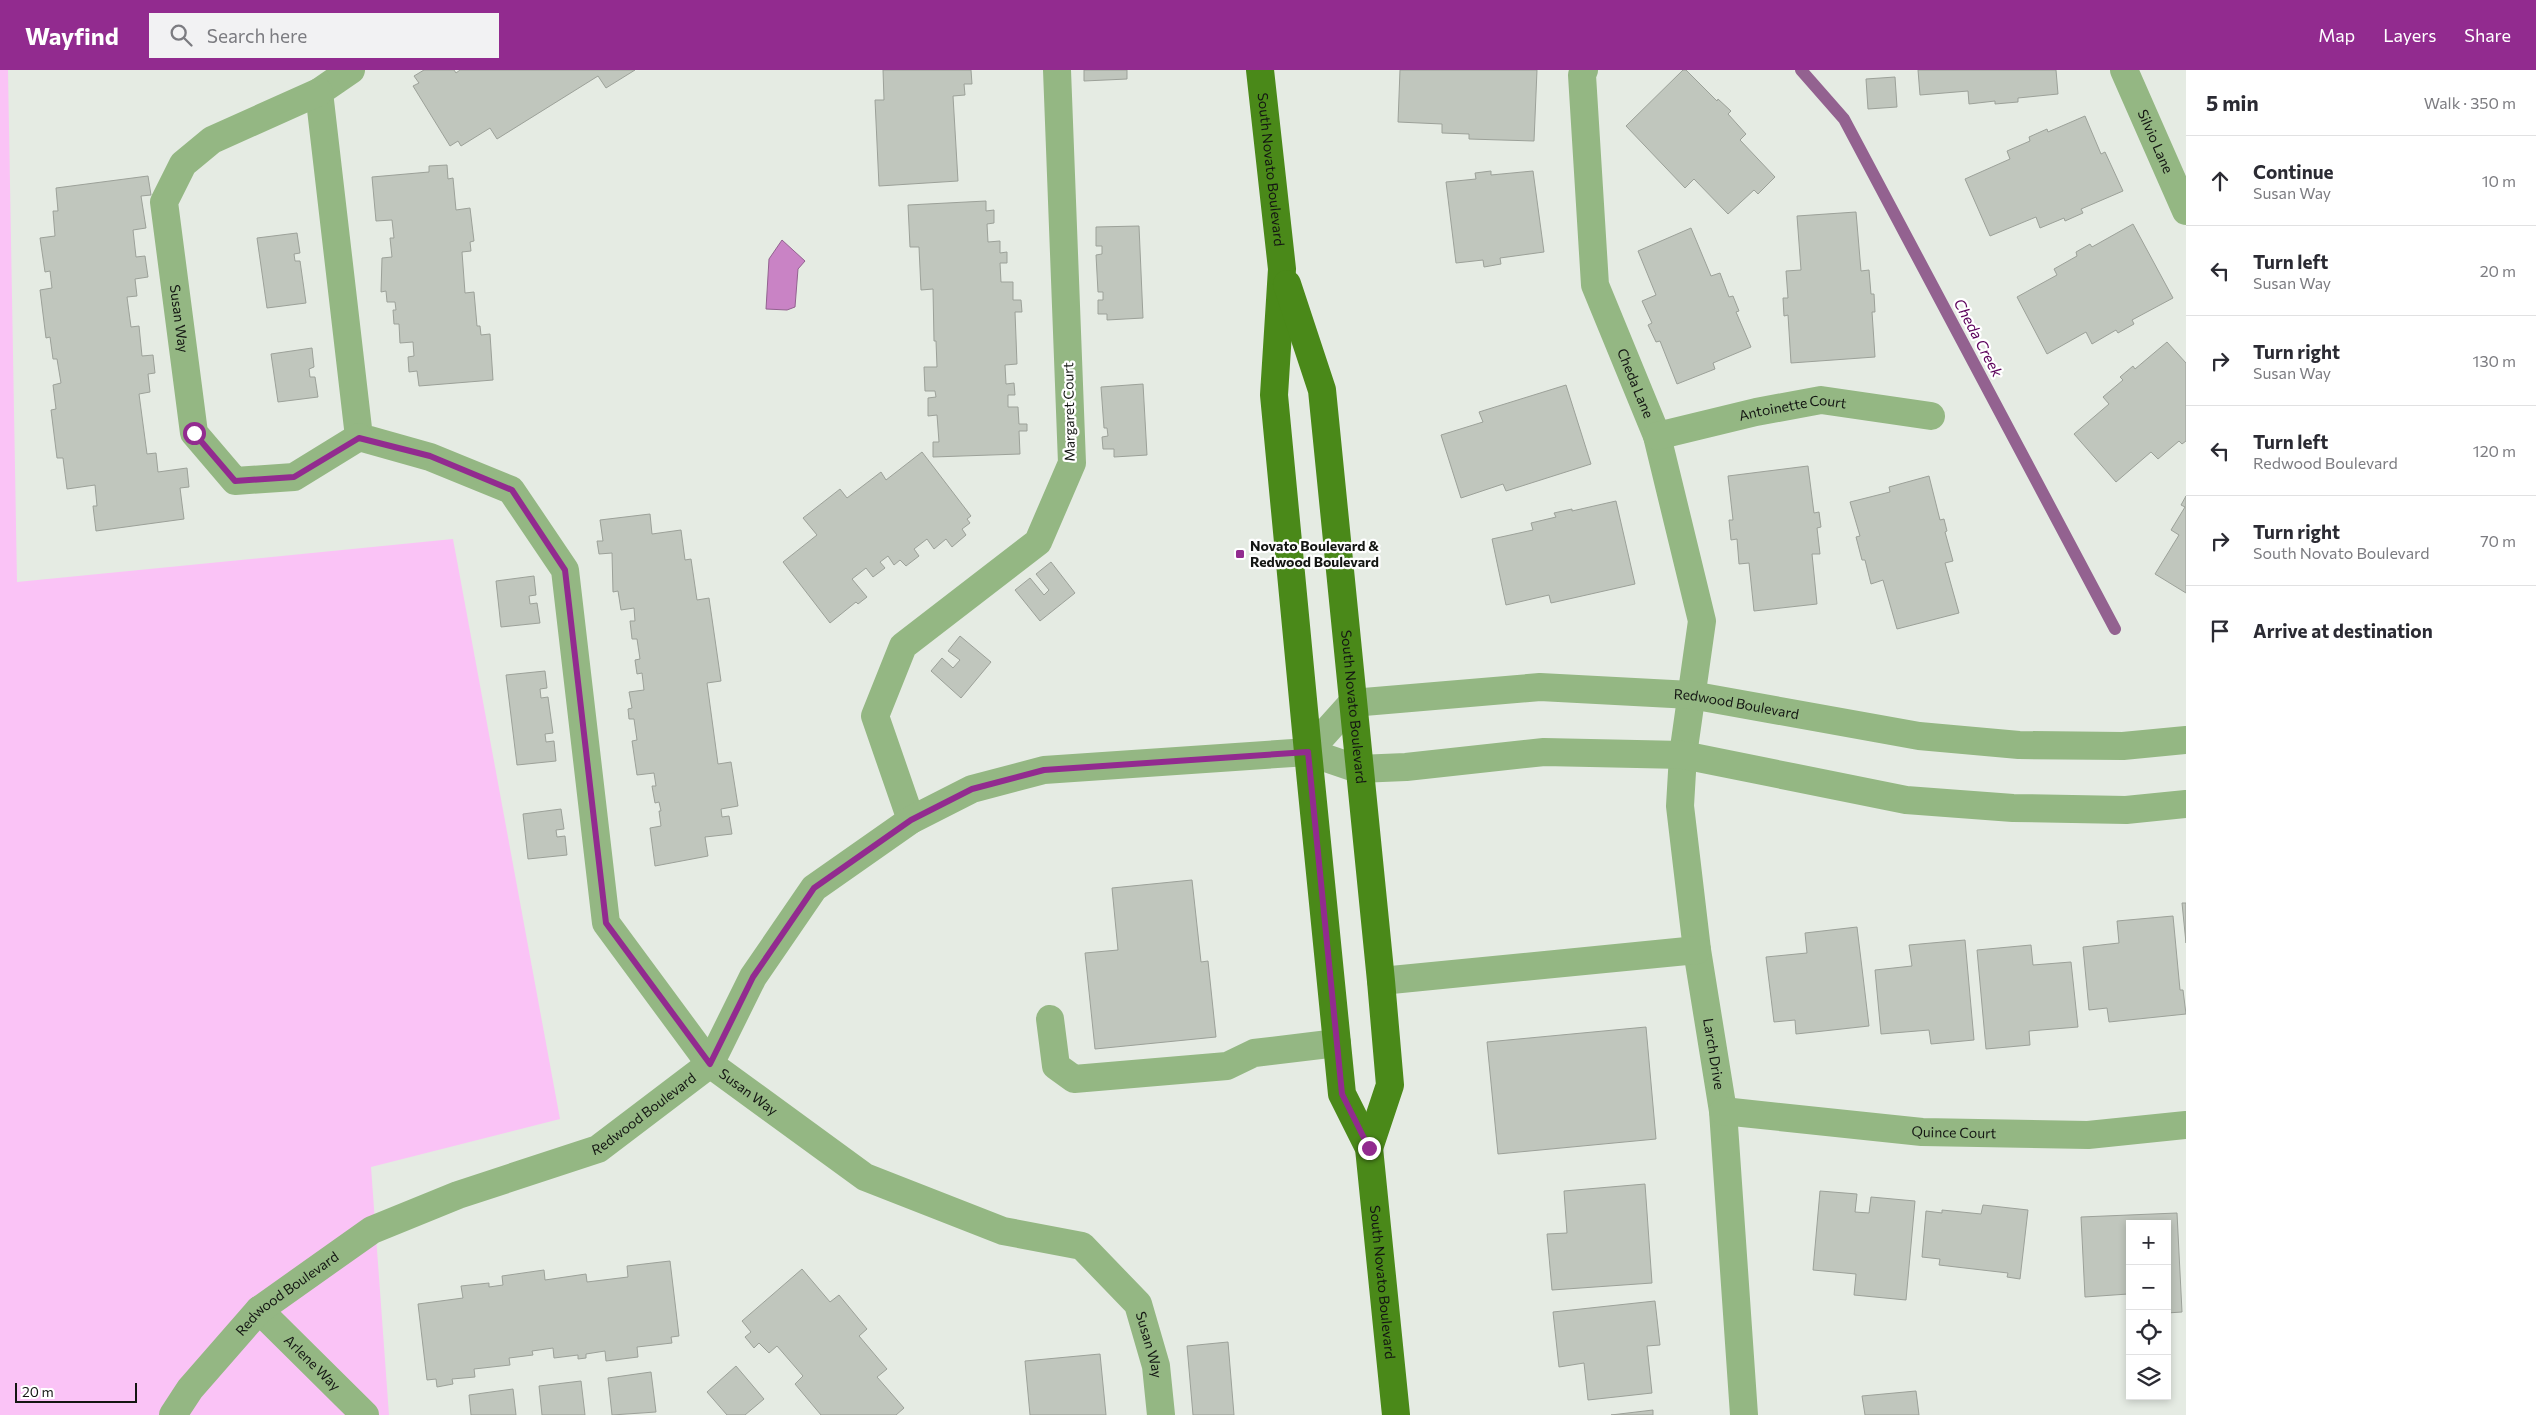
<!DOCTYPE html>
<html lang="en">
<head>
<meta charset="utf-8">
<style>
	body { margin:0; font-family:Commissioner,sans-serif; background:#f2f2f3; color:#2b2b33 }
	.controls { position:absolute; right:15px; bottom:15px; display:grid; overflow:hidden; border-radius:0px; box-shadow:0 2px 8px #0003 }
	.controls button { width:45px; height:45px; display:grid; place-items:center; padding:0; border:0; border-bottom:1px solid #e1e1e2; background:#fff; color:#2b2b33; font:25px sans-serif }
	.scale { position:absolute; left:15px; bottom:12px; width:122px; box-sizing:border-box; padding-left:5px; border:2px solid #141613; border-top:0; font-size:14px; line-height:18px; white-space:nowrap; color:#141613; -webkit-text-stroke:4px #fff; paint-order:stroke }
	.stop { position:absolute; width:15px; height:15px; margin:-11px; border:4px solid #922b8f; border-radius:50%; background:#fff }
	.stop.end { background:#922b8f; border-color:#fff; box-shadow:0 1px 5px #0008 }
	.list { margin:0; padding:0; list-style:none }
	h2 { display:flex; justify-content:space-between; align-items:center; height:65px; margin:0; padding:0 20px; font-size:21px }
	h2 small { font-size:16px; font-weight:400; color:#7c7c81 }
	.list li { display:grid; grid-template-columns:32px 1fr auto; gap:15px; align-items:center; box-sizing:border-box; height:90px; padding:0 20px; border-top:1px solid #e1e1e2 }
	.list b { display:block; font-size:19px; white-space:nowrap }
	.list p { margin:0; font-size:16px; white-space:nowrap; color:#7c7c81 }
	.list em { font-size:16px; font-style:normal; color:#7c7c81 }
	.icon { flex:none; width:28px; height:28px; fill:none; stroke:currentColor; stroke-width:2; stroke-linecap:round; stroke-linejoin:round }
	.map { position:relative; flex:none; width:2186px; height:1345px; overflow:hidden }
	header { display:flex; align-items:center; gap:30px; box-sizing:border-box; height:70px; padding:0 25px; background:#922b8f; color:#fff }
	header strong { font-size:24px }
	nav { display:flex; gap:28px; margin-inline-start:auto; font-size:18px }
	.search { width:350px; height:45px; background:#f2f2f3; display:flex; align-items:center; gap:12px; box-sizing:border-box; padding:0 18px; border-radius:0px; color:#7c7c81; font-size:19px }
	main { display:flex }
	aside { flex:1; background:#fff }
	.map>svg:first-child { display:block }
	.green { fill:#fac3f6 }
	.water { fill:#c983c5; stroke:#936290 }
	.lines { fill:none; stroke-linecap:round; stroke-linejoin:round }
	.stream { stroke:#936290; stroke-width:12 }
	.building { fill:#c0c6bd; stroke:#9ca199 }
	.minor { stroke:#94b783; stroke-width:28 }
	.major { stroke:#4a8919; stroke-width:28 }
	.route { stroke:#922b8f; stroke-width:6 }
	.poi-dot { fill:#922b8f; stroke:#fff; stroke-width:2 }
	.labels { text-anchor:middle; stroke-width:4.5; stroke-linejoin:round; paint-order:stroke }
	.street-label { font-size:14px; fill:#141613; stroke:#fff }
	.poi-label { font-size:14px; font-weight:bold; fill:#141613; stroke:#fff; text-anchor:start }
	.water-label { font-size:15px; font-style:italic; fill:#5b005a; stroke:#fff }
</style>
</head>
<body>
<header>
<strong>Wayfind</strong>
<div class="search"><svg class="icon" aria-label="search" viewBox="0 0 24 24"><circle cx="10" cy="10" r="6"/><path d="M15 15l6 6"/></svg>Search here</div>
<nav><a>Map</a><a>Layers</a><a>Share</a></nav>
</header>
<main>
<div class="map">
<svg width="2186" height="1345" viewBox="0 0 2186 1345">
	<rect width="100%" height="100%" fill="#e5ebe3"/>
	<path class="green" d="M 0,0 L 8,0 L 17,512 L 453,469 L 560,1049 L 371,1097 L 389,1345 L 0,1345 Z"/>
	<path class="water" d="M 782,170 L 805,191 L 798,199 L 795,237 L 787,240 L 766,239 L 769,189 Z"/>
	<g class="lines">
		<path class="stream" d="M 1801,0 L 1844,49 L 2115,559"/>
	</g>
	<g class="building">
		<path d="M 424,0 L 454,0 L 456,3 L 460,0 L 635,0 L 606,18 L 598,6 L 497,69 L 490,58 L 461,76 L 458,71 L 450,76 L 413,16 L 419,13 L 414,6 Z"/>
		<path d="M 883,0 L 971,0 L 972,14 L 964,14 L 965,25 L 953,26 L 958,111 L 879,116 L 875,30 L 884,30 Z"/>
		<path d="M 1084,0 L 1127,0 L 1127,9 L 1084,11 Z"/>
		<path d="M 1400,0 L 1537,0 L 1534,71 L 1469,69 L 1469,64 L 1442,63 L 1442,54 L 1398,52 Z"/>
		<path d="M 1683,0 L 1686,0 L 1717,31 L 1718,29 L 1731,41 L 1728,44 L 1746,64 L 1740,70 L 1775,107 L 1758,124 L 1754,120 L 1728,144 L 1694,109 L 1685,118 L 1626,56 Z"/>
		<path d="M 1918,0 L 2056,0 L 2058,24 L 2018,28 L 2018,32 L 1995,34 L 1995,31 L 1969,34 L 1968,21 L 1920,25 Z"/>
		<path d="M 1895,7 L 1897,37 L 1868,39 L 1866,9 Z"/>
		<path d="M 2085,46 L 2101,84 L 2105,82 L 2123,121 L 2081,139 L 2083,143 L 2065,151 L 2064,148 L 2040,158 L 2036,147 L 1990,166 L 1965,109 L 2010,89 L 2007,81 L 2030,71 L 2029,67 L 2047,59 L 2048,62 Z"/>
		<path d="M 447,95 L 448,109 L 453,108 L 456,140 L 470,138 L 474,171 L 470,172 L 471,181 L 462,182 L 465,223 L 474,222 L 477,256 L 480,256 L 481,265 L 490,264 L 493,310 L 419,316 L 417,301 L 409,302 L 408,287 L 414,286 L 413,272 L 400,273 L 399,254 L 394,254 L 393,240 L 396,240 L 395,232 L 387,232 L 386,221 L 381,222 L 382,188 L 392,187 L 390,168 L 394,168 L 392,150 L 376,151 L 372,107 L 429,102 L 429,96 Z"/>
		<path d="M 1491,101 L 1491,105 L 1533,101 L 1544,182 L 1500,188 L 1501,194 L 1484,197 L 1483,190 L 1456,193 L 1446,112 L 1476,109 L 1475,103 Z"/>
		<path d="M 148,106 L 151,125 L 141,126 L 146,158 L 133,160 L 136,187 L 145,186 L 148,207 L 135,209 L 137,226 L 127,227 L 131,257 L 139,256 L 142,286 L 153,285 L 155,303 L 148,304 L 150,322 L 139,324 L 147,384 L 156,383 L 158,402 L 187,398 L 189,417 L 180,418 L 184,449 L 96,461 L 93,436 L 97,436 L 95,415 L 67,419 L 63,388 L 57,388 L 51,340 L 56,339 L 53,315 L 61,313 L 57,289 L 53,289 L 50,267 L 46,268 L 40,220 L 52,218 L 50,201 L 45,202 L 40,168 L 55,166 L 53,141 L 58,141 L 56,118 Z"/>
		<path d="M 986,131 L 986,141 L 994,140 L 994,153 L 987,154 L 988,172 L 1000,171 L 1000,183 L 1007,182 L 1007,193 L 1000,193 L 1001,212 L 1013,212 L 1013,230 L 1021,230 L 1022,242 L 1015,242 L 1017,294 L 1005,295 L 1006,314 L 1014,313 L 1015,325 L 1008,325 L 1008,337 L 1018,337 L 1019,354 L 1027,354 L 1027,361 L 1019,361 L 1020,384 L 933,387 L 933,372 L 939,372 L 937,345 L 928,346 L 928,328 L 936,327 L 935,321 L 925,321 L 924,297 L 937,297 L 936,271 L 934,271 L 933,219 L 921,220 L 919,177 L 910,177 L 908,135 Z"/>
		<path d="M 1856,142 L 1861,201 L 1869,200 L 1871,224 L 1874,224 L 1875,242 L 1872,242 L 1875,287 L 1791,293 L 1788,245 L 1784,246 L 1783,228 L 1788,228 L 1786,201 L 1801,200 L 1797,146 Z"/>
		<path d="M 2133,154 L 2173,228 L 2132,250 L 2134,254 L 2118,263 L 2116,260 L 2092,274 L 2086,262 L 2047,284 L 2017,227 L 2057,205 L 2054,199 L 2077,186 L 2076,182 L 2090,174 L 2092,177 Z"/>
		<path d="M 1139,156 L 1143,248 L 1107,250 L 1107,244 L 1098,244 L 1098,230 L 1103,230 L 1103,222 L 1098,222 L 1096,185 L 1102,184 L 1102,176 L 1096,176 L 1096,157 Z"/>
		<path d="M 1691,158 L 1711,206 L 1720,203 L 1729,227 L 1733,226 L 1739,241 L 1736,242 L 1751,277 L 1713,293 L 1715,299 L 1677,314 L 1660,271 L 1656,272 L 1648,255 L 1652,253 L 1642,231 L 1656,225 L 1638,181 Z"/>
		<path d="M 297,163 L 300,183 L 294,184 L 295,191 L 300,191 L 306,233 L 267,238 L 257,168 Z"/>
		<path d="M 2167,272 L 2186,293 L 2186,371 L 2182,374 L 2179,371 L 2158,389 L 2151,382 L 2116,412 L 2074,364 L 2109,334 L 2103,327 L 2123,310 L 2120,307 L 2133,296 L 2135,299 Z"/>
		<path d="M 312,278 L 314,297 L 309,299 L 310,307 L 315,307 L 318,327 L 278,332 L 271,284 Z"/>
		<path d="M 1143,314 L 1147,385 L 1114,387 L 1114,379 L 1103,379 L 1102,367 L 1108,366 L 1107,358 L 1104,358 L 1101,317 Z"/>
		<path d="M 1566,315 L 1591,394 L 1506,421 L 1503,414 L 1461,428 L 1441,365 L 1483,352 L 1479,342 Z"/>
		<path d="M 922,382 L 971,446 L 967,449 L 970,453 L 962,459 L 966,465 L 952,477 L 946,469 L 934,479 L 927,469 L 914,479 L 919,486 L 906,496 L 900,490 L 894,495 L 888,486 L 880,492 L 885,498 L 873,507 L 866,498 L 852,509 L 867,527 L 858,534 L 856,532 L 830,553 L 783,492 L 817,465 L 803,448 L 840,419 L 847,428 L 881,402 L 886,410 Z"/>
		<path d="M 1808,396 L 1814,443 L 1819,442 L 1821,457 L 1817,458 L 1820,484 L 1812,484 L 1817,534 L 1754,541 L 1749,493 L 1739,494 L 1737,469 L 1731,470 L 1729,450 L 1733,450 L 1728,406 Z"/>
		<path d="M 1929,406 L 1940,450 L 1944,449 L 1947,461 L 1945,462 L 1953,491 L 1945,493 L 1959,543 L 1897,559 L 1883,510 L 1871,514 L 1865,490 L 1862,490 L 1856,467 L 1860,466 L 1850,432 L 1890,422 L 1889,417 Z"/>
		<path d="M 2186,426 L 2186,523 L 2155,504 L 2179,465 L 2171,460 L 2185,437 L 2181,435 Z"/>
		<path d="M 1616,431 L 1635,514 L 1551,533 L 1549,525 L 1506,535 L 1492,469 L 1533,460 L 1531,453 L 1556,447 L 1554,443 L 1572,439 L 1572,441 Z"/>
		<path d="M 650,444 L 652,464 L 681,460 L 685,490 L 691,489 L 697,530 L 709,528 L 721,611 L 707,613 L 718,694 L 731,692 L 738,736 L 721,739 L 722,747 L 729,746 L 732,764 L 705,767 L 708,786 L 655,796 L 650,758 L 661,756 L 659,741 L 661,741 L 659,732 L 655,733 L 652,716 L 656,716 L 654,703 L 637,705 L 632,671 L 637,670 L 634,649 L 629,649 L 628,639 L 632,638 L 629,622 L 644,620 L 642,603 L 637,604 L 635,590 L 640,589 L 637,569 L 632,569 L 630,551 L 635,551 L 634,538 L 621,540 L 618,521 L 613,522 L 612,483 L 599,484 L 597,471 L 603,471 L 600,450 Z"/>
		<path d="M 1051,492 L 1075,523 L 1040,551 L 1015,520 L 1030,508 L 1044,525 L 1049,520 L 1036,504 Z"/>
		<path d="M 534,506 L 536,525 L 529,526 L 530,534 L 537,533 L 540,553 L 501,557 L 496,511 Z"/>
		<path d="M 960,566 L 991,592 L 961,628 L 931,601 L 942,588 L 953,598 L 960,590 L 948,581 Z"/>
		<path d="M 545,601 L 547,618 L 540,619 L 541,628 L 548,627 L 553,663 L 545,664 L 546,672 L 554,671 L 556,691 L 517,695 L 506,605 Z"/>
		<path d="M 561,739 L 564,759 L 556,760 L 557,767 L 565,766 L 567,785 L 528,789 L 523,744 Z"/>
		<path d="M 1192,810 L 1201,892 L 1208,891 L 1216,967 L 1095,979 L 1085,883 L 1118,880 L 1112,818 Z"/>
		<path d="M 2182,833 L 2186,833 L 2186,873 Z"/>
		<path d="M 2173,846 L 2180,920 L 2183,920 L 2186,944 L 2109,952 L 2107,938 L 2089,940 L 2083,877 L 2119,873 L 2117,851 Z"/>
		<path d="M 1857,857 L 1869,956 L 1796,964 L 1795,950 L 1774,952 L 1766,887 L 1807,883 L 1805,863 Z"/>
		<path d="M 1965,870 L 1974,970 L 1931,974 L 1929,960 L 1881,964 L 1875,900 L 1912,896 L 1909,875 Z"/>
		<path d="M 2031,875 L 2033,895 L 2071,892 L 2078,957 L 2029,961 L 2030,975 L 1986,979 L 1977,880 Z"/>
		<path d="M 1646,957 L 1656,1069 L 1498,1084 L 1487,972 Z"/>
		<path d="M 1645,1114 L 1652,1213 L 1552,1220 L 1547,1164 L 1567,1163 L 1564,1121 Z"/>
		<path d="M 1820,1121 L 1857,1124 L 1855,1142 L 1869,1143 L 1871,1127 L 1915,1131 L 1906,1230 L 1854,1225 L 1856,1204 L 1813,1200 Z"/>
		<path d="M 1983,1135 L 2028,1140 L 2020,1209 L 2007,1207 L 2008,1203 L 1939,1195 L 1940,1189 L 1922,1187 L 1926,1141 L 1942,1143 L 1942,1140 L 1981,1144 Z"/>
		<path d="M 2177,1143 L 2182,1242 L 2167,1243 L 2167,1154 L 2130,1154 L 2130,1244 L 2128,1224 L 2085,1227 L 2081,1147 Z"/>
		<path d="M 670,1191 L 679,1266 L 671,1267 L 672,1273 L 637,1277 L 638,1287 L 606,1291 L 605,1281 L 586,1284 L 586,1288 L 578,1289 L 578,1285 L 554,1288 L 553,1278 L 532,1281 L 533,1285 L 509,1288 L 510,1295 L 474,1299 L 475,1307 L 452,1309 L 453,1314 L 437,1317 L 436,1309 L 427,1310 L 418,1234 L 463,1228 L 461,1216 L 489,1213 L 489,1217 L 503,1215 L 502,1206 L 544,1200 L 545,1210 L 586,1204 L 587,1212 L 628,1207 L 627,1196 Z"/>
		<path d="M 802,1199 L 830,1232 L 839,1225 L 867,1259 L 859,1266 L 887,1299 L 877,1307 L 904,1338 L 896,1345 L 821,1345 L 795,1314 L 803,1306 L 777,1276 L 769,1283 L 759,1273 L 754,1278 L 745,1267 L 751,1262 L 742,1251 Z"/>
		<path d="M 1655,1231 L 1660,1275 L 1647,1276 L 1652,1323 L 1588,1330 L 1584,1293 L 1559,1297 L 1553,1242 Z"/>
		<path d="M 1228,1272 L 1234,1345 L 1193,1345 L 1187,1276 Z"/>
		<path d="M 1100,1284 L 1106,1345 L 1030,1345 L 1025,1291 Z"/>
		<path d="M 736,1296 L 764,1329 L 745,1345 L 727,1345 L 707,1322 Z"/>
		<path d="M 651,1302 L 656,1342 L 612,1345 L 608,1308 Z"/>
		<path d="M 581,1311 L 585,1345 L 542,1345 L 539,1316 Z"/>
		<path d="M 513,1319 L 516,1345 L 471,1345 L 469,1325 Z"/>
		<path d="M 1916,1321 L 1919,1345 L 1865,1345 L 1862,1326 Z"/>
		<path d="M 1653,1340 L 1653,1345 L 1611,1345 Z"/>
	</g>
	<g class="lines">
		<g class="minor">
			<path id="s1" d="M 351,0 L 319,22 L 359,367 L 430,387 L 511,420 L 565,500 L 606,853 L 710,994 L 865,1107 L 1003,1161 L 1082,1176 L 1138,1234 L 1156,1296 L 1161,1345"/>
			<path id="s2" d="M 1584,0 L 1582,5 L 1595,215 L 1657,366 L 1702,551 L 1683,685 L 1680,736 L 1697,880 L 1723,1041 L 1744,1345"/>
			<path id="s3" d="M 2124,0 L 2186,141"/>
			<path id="s4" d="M 319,22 L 212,70 L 183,94 L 164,132 L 194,363 L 235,411 L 294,407 L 359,367"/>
			<path id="s5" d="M 1657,366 L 1756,342 L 1821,330 L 1931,346"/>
			<path id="s6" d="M 1308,682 L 1352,633 L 1540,617 L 1691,625 L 1919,666 L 2019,675 L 2123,676 L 2186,670"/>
			<path d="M 911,750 L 875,646 L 903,576 L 1038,472 L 1072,393 L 1057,0"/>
			<path d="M 1381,911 L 1697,880"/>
			<path d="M 1050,949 L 1056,996 L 1074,1009 L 1227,996 L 1254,983 L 1337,973"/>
			<path id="s7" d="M 1723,1041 L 1922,1062 L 2088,1065 L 2186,1055"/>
			<path id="s8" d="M 259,1240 L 365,1345"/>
			<path id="s9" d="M 173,1345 L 190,1319 L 259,1240 L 372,1160 L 458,1125 L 598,1079 L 710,994 L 753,907 L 814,818 L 911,750 L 972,719 L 1044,700 L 1308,682 L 1358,699 L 1406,697 L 1544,682 L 1683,685 L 1906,730 L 2013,738 L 2126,740 L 2186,734"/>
		</g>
		<g class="major">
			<path id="s10" d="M 1260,0 L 1282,199 L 1274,325 L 1308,682 L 1342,1024 L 1369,1078 L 1396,1345"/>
			<path id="s11" d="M 1287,214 L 1322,320 L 1381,911 L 1390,1015 L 1369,1078"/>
		</g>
	</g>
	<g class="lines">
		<path class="route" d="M 194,363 L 235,411 L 294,407 L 359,368 L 430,386 L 512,420 L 565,500 L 606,853 L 710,994 L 753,907 L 814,818 L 911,750 L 972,719 L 1044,700 L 1308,682 L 1342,1024 L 1369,1078"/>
	</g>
	<rect class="poi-dot" x="1235" y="479" width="10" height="10" rx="2.5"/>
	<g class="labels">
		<g class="street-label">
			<text dy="5" stroke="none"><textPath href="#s3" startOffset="78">Silvio Lane</textPath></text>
			<text dy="5" stroke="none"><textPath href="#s10" startOffset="100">South Novato Boulevard</textPath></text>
			<text dy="5" stroke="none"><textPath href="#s4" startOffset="315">Susan Way</textPath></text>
			<text dy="5" stroke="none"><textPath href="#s2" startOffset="322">Cheda Lane</textPath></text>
			<text dy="5" stroke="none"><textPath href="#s5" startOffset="139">Antoinette Court</textPath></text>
			<text transform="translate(1069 342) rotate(-91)" y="5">Margaret Court</text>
			<text dy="5" stroke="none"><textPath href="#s6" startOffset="452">Redwood Boulevard</textPath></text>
			<text dy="5" stroke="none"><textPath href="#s11" startOffset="430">South Novato Boulevard</textPath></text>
			<text dy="5" stroke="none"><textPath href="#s2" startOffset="1006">Larch Drive</textPath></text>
			<text dy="5" stroke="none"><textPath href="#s1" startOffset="1222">Susan Way</textPath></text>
			<text dy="5" stroke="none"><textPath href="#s9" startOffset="572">Redwood Boulevard</textPath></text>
			<text dy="5" stroke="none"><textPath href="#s7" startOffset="232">Quince Court</textPath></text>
			<text dy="5" stroke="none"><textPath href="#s10" startOffset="1224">South Novato Boulevard</textPath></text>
			<text dy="5" stroke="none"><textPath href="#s9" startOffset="168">Redwood Boulevard</textPath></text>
			<text dy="5" stroke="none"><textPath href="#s1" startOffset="1718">Susan Way</textPath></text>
			<text dy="5" stroke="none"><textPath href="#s8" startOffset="75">Arlene Way</textPath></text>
		</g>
		<g class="poi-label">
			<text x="1250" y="481">Novato Boulevard &amp;<tspan x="1250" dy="16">Redwood Boulevard</tspan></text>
		</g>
		<g class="water-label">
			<text transform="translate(1978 268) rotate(62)" y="5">Cheda Creek</text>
		</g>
	</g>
</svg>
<div class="controls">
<button>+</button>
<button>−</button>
<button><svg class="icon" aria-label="locate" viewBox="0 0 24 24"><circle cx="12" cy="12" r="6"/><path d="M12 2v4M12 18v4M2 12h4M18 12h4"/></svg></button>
<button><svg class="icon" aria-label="layers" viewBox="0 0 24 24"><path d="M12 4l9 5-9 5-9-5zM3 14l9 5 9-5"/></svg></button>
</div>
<div class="scale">20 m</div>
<div class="stop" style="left:194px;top:363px"></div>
<div class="stop end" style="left:1369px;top:1078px"></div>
</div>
<aside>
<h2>5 min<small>Walk · 350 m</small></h2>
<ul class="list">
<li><svg class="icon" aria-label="ahead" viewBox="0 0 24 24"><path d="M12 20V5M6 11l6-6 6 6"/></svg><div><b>Continue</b><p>Susan Way</p></div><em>10 m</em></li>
<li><svg class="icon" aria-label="left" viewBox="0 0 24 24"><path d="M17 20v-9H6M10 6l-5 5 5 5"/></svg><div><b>Turn left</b><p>Susan Way</p></div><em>20 m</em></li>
<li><svg class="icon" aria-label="right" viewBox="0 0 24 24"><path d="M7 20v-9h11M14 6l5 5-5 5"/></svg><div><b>Turn right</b><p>Susan Way</p></div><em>130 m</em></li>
<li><svg class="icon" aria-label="left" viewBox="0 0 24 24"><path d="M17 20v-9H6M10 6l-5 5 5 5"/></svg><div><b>Turn left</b><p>Redwood Boulevard</p></div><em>120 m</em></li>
<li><svg class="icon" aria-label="right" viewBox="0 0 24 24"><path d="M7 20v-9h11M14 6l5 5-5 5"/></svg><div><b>Turn right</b><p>South Novato Boulevard</p></div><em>70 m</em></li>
<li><svg class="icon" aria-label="arrive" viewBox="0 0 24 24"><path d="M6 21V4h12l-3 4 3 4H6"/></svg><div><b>Arrive at destination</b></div></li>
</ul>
</aside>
</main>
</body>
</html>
